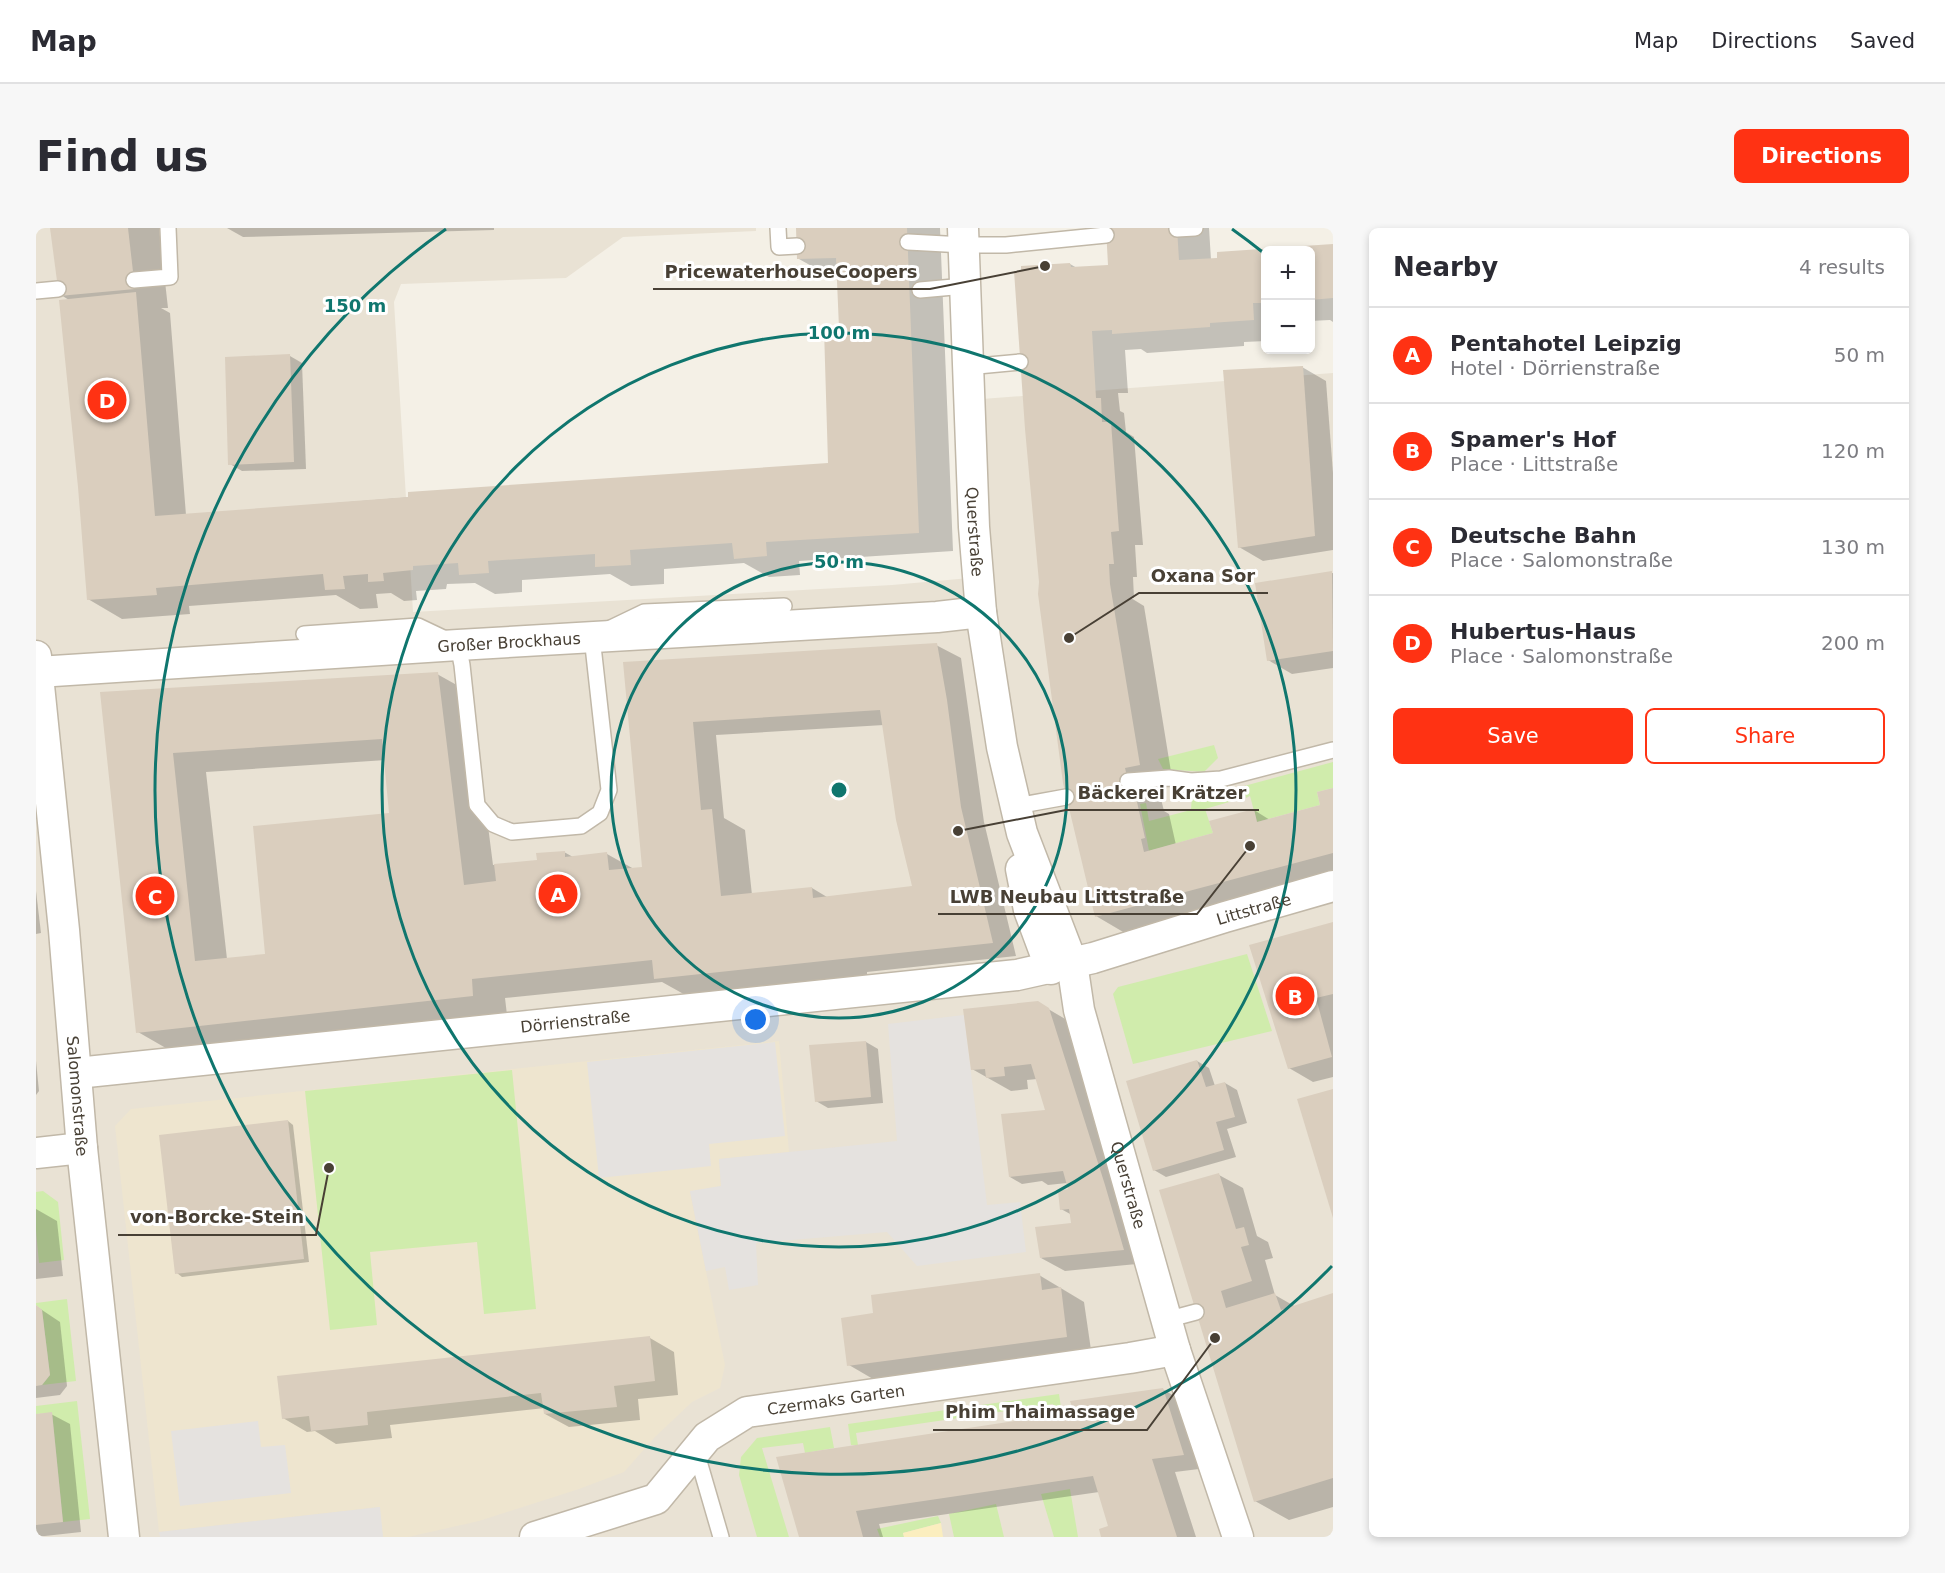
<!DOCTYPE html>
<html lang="en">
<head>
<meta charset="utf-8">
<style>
	body { margin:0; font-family:"DejaVu Sans",sans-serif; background:#f7f7f7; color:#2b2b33 }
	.controls { position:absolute; right:18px; top:18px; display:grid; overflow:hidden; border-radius:9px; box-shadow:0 3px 9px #0003 }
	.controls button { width:54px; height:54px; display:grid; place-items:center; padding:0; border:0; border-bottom:2px solid #e1e1e2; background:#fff; color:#2b2b33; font:30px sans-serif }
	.you { position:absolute; left:720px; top:792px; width:21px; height:21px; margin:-15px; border:4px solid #fff; border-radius:50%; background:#1a73e8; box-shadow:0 0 0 9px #1a73e833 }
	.badge { display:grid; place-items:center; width:39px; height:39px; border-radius:50%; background:#ff3213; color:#fff; font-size:20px; font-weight:700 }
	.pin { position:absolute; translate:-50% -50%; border:3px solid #fff; box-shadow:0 2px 6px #0006 }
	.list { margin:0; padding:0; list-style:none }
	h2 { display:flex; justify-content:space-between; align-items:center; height:78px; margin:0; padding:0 24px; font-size:26px }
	h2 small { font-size:20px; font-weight:400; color:#7c7c81 }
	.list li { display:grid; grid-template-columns:39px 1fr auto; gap:18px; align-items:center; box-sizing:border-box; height:96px; padding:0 24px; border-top:2px solid #e1e1e2 }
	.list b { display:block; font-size:22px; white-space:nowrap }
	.list p { margin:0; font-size:20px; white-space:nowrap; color:#7c7c81 }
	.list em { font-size:20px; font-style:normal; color:#7c7c81 }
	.actions { display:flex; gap:12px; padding:18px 24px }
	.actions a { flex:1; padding:14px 0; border:2px solid #ff3213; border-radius:9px; text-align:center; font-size:21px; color:#ff3213 }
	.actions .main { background:#ff3213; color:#fff }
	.map { position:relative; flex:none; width:1297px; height:1309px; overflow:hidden; border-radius:9px }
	header { display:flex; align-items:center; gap:36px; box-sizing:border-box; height:84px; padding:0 30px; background:#fff; border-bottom:2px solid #e1e1e2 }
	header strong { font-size:28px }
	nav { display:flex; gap:33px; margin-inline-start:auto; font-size:21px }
	.intro { display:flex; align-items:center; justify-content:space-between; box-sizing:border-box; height:144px; padding:0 36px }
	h1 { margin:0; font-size:42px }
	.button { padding:15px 27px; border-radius:9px; background:#ff3213; color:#fff; font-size:21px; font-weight:700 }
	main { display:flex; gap:36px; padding:0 36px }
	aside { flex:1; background:#fff; border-radius:9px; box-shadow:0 3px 9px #0003 }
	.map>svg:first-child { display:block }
	.residential { fill:#e9e2d4 }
	.education { fill:#eee5cf }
	.green { fill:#d0ecac }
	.sand { fill:#fbeebf }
	.parking { fill:#e5e2df }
	.shadow { fill:#0003; fill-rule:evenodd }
	.building { fill:#dacebe; fill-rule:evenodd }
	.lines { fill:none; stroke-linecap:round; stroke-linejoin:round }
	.service-casing { stroke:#c1b8a8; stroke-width:18 }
	.minor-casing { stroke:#c1b8a8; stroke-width:33 }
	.service { stroke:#fff; stroke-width:15 }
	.minor { stroke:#fff; stroke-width:30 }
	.ring { fill:none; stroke:#0f766e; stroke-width:3 }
	.labels { text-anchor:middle; stroke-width:6; stroke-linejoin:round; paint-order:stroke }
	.street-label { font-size:16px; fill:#484035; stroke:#fff }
	.centre { fill:#0f766e; stroke:#fff; stroke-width:3 }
	.ring-label { font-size:18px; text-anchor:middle; font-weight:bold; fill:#0f766e; stroke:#fff; stroke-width:6; stroke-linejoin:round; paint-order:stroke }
	.leader { fill:none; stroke:#484035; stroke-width:2 }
	.callout-dot { fill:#484035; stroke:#fff; stroke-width:2 }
	.callout-label { font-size:18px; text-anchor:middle; font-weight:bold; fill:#484035; stroke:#fff; stroke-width:6; stroke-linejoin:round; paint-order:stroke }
</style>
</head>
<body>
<header>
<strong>Map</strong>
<nav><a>Map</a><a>Directions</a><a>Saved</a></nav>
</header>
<div class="intro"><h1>Find us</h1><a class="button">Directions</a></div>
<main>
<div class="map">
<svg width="1297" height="1309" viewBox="0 0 1297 1309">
	<rect width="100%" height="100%" fill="#f4f0e6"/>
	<path class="residential" d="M 0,0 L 720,0 L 720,3 L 587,9 L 530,50 L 365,56 L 358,74 L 377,384 L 856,357 L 956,348 L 946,171 L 1297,145 L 1297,1309 L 0,1309 Z"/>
	<path class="education" d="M 743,813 L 753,924 L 683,931 L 685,958 L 654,964 L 689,1137 L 684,1160 L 656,1174 L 619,1209 L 588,1244 L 543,1261 L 443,1293 L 372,1309 L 347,1309 L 343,1279 L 123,1304 L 79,898 L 95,881 Z"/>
	<g class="green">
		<path d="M 1178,517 L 1182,530 L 1168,544 L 1127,541 L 1122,531 Z"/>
		<path d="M 1297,534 L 1297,560 L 1281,564 L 1284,577 L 1221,594 L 1214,568 L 1210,570 L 1208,558 Z"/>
		<path d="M 1196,560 L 1200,572 L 1169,581 L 1177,605 L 1113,623 L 1104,576 L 1110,575 L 1113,593 L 1155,582 L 1156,566 Z"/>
		<path d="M 1211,726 L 1236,803 L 1097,836 L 1077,766 L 1082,759 Z"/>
		<path d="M 476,842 L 500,1081 L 448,1086 L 441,1014 L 334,1024 L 341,1097 L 294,1102 L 269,863 Z"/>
		<path d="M 7,963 L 22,974 L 28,1032 L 3,1035 L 0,1003 L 0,964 Z"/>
		<path d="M 31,1071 L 40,1153 L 6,1157 L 14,1147 L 6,1082 L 0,1077 L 0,1075 Z"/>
		<path d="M 1023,1166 L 1026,1186 L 1019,1186 L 1017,1176 L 820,1205 L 822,1217 L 815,1217 L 812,1196 Z"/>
		<path d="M 41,1173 L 54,1291 L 27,1294 L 16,1185 L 0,1186 L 0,1178 Z"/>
		<path d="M 794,1199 L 798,1220 L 769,1225 L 767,1215 L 726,1220 L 753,1309 L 721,1309 L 703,1247 L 705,1229 L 721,1210 Z"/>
		<path d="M 1034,1261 L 1042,1309 L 1018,1309 L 1005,1266 Z"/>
		<path d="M 960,1276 L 968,1309 L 918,1309 L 913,1286 Z"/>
		<path d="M 902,1288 L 905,1295 L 867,1305 L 868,1309 L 844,1309 L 841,1301 Z"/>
	</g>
	<path class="sand" d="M 905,1295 L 907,1309 L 868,1309 L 867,1305 Z"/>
	<g class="parking">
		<path d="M 928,787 L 951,977 L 984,974 L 990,1024 L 881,1038 L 851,1004 L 720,1015 L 722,1057 L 693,1062 L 689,1039 L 670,1043 L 654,963 L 685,958 L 683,931 L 861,913 L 852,796 Z"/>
		<path d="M 739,814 L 749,908 L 673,916 L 675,938 L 563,950 L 551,834 Z"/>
		<path d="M 222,1193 L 225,1219 L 249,1217 L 255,1265 L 144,1278 L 135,1203 Z"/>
		<path d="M 344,1279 L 347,1309 L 124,1309 L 123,1304 Z"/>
	</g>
	<g class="shadow">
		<path d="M 16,0 L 123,0 L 132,80 L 125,80 L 134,85 L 150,287 L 794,236 L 804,102 L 802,50 L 797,50 L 763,31 L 762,0 L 904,0 L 917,323 L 763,333 L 764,347 L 733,349 L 708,335 L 628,341 L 628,356 L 595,358 L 574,346 L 486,352 L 486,364 L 459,366 L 439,355 L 411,356 L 410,361 L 380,363 L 381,372 L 368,373 L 355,365 L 340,366 L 342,380 L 324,381 L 300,367 L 153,378 L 154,386 L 86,391 L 52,371 L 33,72 L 25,67 Z"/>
		<path d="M 191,0 L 458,0 L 458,2 L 207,9 Z"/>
		<path d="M 1071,0 L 1173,0 L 1175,32 L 1183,31 L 1183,25 L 1297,18 L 1297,94 L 1294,92 L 1274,93 L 1274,22 L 1230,22 L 1230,113 L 1208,114 L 1208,118 L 1111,125 L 1105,121 L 1089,122 L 1092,165 L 1082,165 L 1084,183 L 1088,185 L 1090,204 L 1098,209 L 1107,317 L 1099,317 L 1101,349 L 1097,349 L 1098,370 L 1095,370 L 1108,378 L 1137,556 L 1122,559 L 1128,583 L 1133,586 L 1140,617 L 1178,606 L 1218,582 L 1234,592 L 1286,578 L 1283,565 L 1297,561 L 1297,653 L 1094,708 L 1060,688 L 1034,36 L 1041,40 L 1073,38 Z"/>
		<path d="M 254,128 L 266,135 L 270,241 L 206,243 L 194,236 Z"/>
		<path d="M 1266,139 L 1290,153 L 1297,245 L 1297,322 L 1227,333 L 1203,319 Z"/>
		<path d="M 1297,345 L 1297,440 L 1256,446 L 1232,432 L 1220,356 Z"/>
		<path d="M 900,417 L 925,430 L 948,594 L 980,728 L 831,744 L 831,751 L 653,769 L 626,754 L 469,770 L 471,787 L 135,823 L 102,804 L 66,465 L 401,446 L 435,465 L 457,637 L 503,633 L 528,624 L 537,629 L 571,626 L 598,641 L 608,640 L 588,435 ZM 848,497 L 878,659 L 791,669 L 776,660 L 716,667 L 709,602 L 688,590 L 680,507 ZM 350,532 L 355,588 L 233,727 L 191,731 L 170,544 Z"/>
		<path d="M 0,663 L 5,705 L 0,706 Z"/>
		<path d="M 1297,696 L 1297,849 L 1277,854 L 1253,840 L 1215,718 Z"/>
		<path d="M 1002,775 L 1036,795 L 1111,1035 L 1029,1043 L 1005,1030 L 1037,996 L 1036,987 L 1025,981 L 1036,962 L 1031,955 L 1012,957 L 1006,953 L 986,956 L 974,949 L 1011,883 L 1001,851 L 991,852 L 992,861 L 975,863 L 936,841 Z"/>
		<path d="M 830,814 L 842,821 L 847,875 L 792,880 L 780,873 Z"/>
		<path d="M 0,833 L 3,863 L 0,867 Z"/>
		<path d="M 1161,833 L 1173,840 L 1179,858 L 1189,855 L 1201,862 L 1211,895 L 1191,901 L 1200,929 L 1130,949 L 1118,942 Z"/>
		<path d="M 252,893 L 257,897 L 273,1034 L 146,1049 L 141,1045 Z"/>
		<path d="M 1183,947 L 1207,960 L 1221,1008 L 1232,1014 L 1237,1030 L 1229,1032 L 1239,1067 L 1260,1079 L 1297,1067 L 1297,1279 L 1253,1292 L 1219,1273 L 1178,1135 Z"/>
		<path d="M 0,981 L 21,993 L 27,1048 L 0,1051 Z"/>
		<path d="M 1003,1047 L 1048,1074 L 1055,1122 L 837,1151 L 813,1137 L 839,1086 Z"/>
		<path d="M 0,1078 L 24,1094 L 31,1158 L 24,1167 L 0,1170 Z"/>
		<path d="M 614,1110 L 638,1124 L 642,1167 L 602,1171 L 604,1192 L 533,1199 L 509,1186 L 509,1180 L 354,1197 L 356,1210 L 300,1216 L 279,1203 L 271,1204 L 247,1190 Z"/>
		<path d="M 1126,1161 L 1151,1175 L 1171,1240 L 1139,1244 L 1160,1309 L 1067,1309 L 1065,1302 L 1074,1299 L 1063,1264 L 843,1296 L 847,1309 L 764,1309 L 742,1230 L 1040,1185 Z"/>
		<path d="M 15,1186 L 34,1196 L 45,1304 L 0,1309 L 0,1187 Z"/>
	</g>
	<g class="building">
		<path d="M 14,0 L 92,0 L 99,61 L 23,68 Z"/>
		<path d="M 760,0 L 871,0 L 883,305 L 730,314 L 731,328 L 698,331 L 696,315 L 594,322 L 595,337 L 559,339 L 559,326 L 452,333 L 453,345 L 423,347 L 422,335 L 377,338 L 377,342 L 347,345 L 348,353 L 332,354 L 332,346 L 307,348 L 309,361 L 289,362 L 287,346 L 120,360 L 121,367 L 51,372 L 42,259 L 23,72 L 100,64 L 119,288 L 372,269 L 372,264 L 792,235 L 788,101 L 803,100 L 800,30 L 761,31 Z"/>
		<path d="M 1070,0 L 1141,0 L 1143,32 L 1181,30 L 1181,24 L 1297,16 L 1297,70 L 1274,72 L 1274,22 L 1230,22 L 1230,75 L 1217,75 L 1218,92 L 1174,95 L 1174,99 L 1076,106 L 1076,102 L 1056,103 L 1060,170 L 1065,170 L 1066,194 L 1075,194 L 1083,303 L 1075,304 L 1078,336 L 1073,336 L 1074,356 L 1104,537 L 1089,540 L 1095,566 L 1099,565 L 1109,610 L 1105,611 L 1108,624 L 1177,605 L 1173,593 L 1218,581 L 1221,594 L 1284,577 L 1281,564 L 1297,560 L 1297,625 L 1100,677 L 1100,678 L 1059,689 L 1027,555 L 1002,366 L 1003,354 L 989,201 L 978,43 L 985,43 L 985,38 L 1034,35 L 1035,39 L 1072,37 Z"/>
		<path d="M 254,126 L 258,234 L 192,237 L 189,129 Z"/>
		<path d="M 1267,138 L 1279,308 L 1202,320 L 1187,142 Z"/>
		<path d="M 1296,343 L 1297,423 L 1231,433 L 1219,355 Z"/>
		<path d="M 901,415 L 911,472 L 925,579 L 957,715 L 618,751 L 616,732 L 588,735 L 436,751 L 437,768 L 100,805 L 64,464 L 402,444 L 428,657 L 460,653 L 458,636 L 501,632 L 500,625 L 529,623 L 529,629 L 571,624 L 573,642 L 606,639 L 587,434 ZM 844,482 L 860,592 L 876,658 L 777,670 L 776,659 L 685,668 L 676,581 L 665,582 L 657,494 ZM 346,511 L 353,585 L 217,598 L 229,726 L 159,733 L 137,525 Z"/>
		<path d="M 1297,694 L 1297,766 L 1280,770 L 1296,829 L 1252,841 L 1213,717 Z"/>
		<path d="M 1002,773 L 1013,780 L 1069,957 L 1088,1022 L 1004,1030 L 999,999 L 1035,995 L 1033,981 L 1024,982 L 1022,963 L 1032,961 L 1027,943 L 973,949 L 965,886 L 1009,882 L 995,836 L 968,839 L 969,848 L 950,850 L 949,841 L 935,842 L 927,781 Z"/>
		<path d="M 830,813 L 835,869 L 779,874 L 773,817 Z"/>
		<path d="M 1161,832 L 1170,859 L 1189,854 L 1199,889 L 1180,894 L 1188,922 L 1117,943 L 1090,853 Z"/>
		<path d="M 1297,861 L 1297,990 L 1261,871 Z"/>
		<path d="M 252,892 L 268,1031 L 139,1046 L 123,907 Z"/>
		<path d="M 1183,945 L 1200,1001 L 1208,999 L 1213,1017 L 1205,1019 L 1216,1053 L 1185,1063 L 1190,1080 L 1239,1065 L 1245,1082 L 1297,1065 L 1297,1250 L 1218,1274 L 1123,962 Z"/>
		<path d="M 1004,1045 L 1006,1062 L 1025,1059 L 1031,1109 L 811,1138 L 805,1090 L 837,1085 L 835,1067 Z"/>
		<path d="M 0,1077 L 6,1082 L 14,1147 L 6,1157 L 0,1158 Z"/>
		<path d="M 614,1108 L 619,1153 L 578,1158 L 581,1179 L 508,1186 L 505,1165 L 331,1184 L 332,1197 L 275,1203 L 273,1188 L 246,1191 L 241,1148 Z"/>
		<path d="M 1127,1160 L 1148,1227 L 1116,1231 L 1141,1309 L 1065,1309 L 1063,1301 L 1072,1298 L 1057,1248 L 820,1283 L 827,1309 L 763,1309 L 740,1229 L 1038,1184 L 1034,1173 Z"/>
		<path d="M 16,1184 L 27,1294 L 0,1297 L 0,1186 Z"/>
	</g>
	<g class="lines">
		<defs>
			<g id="service">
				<path d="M 742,0 L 743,19 L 761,18"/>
				<path d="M 1141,1 L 1159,0"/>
				<path d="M 872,14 L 928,17 L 970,17 L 1070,7"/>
				<path d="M 98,52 L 134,49 L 132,0"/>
				<path d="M 884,62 L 929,58"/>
				<path d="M 0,63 L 22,61"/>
				<path d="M 931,139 L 984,134"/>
				<path d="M 268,406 L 382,398 L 422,417 L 426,437 L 441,577 L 457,596 L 476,604 L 545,598 L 564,585 L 573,562 L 556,409 L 608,384 L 748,378"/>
				<path d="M 1092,553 L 1133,550 L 1155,553 L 1185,551 L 1297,522"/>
				<path d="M 980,578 L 1030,569"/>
				<path d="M 1130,1092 L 1160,1084"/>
				<path d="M 660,1223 L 685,1309"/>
			</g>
			<g id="minor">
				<path id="s1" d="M 927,0 L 938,299 L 945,384 L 966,519 L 986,605 L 1036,735 L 1043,782 L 1139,1122 L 1202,1309"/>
				<path id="s2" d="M 0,428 L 28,702 L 46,920 L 88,1309"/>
				<path id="s3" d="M 2,444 L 422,417 L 901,389 L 945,384"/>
				<path d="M 985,641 L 993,682 L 1015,741"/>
				<path id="s4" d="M 41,845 L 981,747 L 1057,730 L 1189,689 L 1297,658"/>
				<path d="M 0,925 L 46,920"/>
				<path id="s5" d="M 499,1309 L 620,1271 L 671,1209 L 711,1184 L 1094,1130 L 1139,1122"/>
			</g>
		</defs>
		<use href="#service" class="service-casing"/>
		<use href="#minor" class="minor-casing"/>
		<use href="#service" class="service"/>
		<use href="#minor" class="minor"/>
	</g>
	<g class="ring">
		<circle cx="803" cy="562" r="228"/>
		<circle cx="803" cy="562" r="457"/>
		<path d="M1296 1038A685 685 0 1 1 410 1M1196 1A685 685 0 0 1 1229 26"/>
	</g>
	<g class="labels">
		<g class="street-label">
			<text dy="6" stroke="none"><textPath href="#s1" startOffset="304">Querstraße</textPath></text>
			<text dy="6" stroke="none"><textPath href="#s3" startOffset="472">Großer Brockhaus</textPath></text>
			<text dy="6" stroke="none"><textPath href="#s4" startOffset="1191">Littstraße</textPath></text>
			<text dy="6" stroke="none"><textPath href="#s4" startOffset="501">Dörrienstraße</textPath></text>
			<text dy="6" stroke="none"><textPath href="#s2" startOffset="442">Salomonstraße</textPath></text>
			<text dy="6" stroke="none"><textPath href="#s1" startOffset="978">Querstraße</textPath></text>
			<text dy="6" stroke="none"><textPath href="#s5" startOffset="344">Czermaks Garten</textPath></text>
		</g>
	</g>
	<circle cx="803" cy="562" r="9" class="centre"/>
	<g class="ring-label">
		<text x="319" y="84">150 m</text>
		<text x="803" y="111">100 m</text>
		<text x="803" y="340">50 m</text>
	</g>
	<path class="leader" d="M1009 38L894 61H617M1033 410L1103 365H1232M922 603L1030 582H1223M1214 618L1161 686H902M293 940L280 1007H82M1179 1110L1111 1202H897"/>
	<g class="callout-dot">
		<circle cx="1009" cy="38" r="6"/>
		<circle cx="1033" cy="410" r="6"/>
		<circle cx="922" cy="603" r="6"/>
		<circle cx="1214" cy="618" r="6"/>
		<circle cx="293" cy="940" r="6"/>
		<circle cx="1179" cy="1110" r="6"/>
	</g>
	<g class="callout-label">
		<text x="755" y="50">PricewaterhouseCoopers</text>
		<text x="1167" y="354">Oxana Sor</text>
		<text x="1126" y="571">Bäckerei Krätzer</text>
		<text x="1031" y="675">LWB Neubau Littstraße</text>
		<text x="181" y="995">von-Borcke-Stein</text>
		<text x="1004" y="1190">Phim Thaimassage</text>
	</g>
</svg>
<div class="controls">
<button>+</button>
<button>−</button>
</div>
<div class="you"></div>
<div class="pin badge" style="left:522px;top:666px">A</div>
<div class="pin badge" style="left:1259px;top:768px">B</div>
<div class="pin badge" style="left:119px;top:668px">C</div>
<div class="pin badge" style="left:71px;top:172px">D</div>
</div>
<aside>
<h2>Nearby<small>4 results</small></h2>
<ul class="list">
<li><span class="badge">A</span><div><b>Pentahotel Leipzig</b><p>Hotel · Dörrienstraße</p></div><em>50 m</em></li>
<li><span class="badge">B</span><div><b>Spamer's Hof</b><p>Place · Littstraße</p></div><em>120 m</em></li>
<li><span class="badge">C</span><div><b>Deutsche Bahn</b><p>Place · Salomonstraße</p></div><em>130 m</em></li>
<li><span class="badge">D</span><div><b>Hubertus-Haus</b><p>Place · Salomonstraße</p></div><em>200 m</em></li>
</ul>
<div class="actions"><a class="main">Save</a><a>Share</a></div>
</aside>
</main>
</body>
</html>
